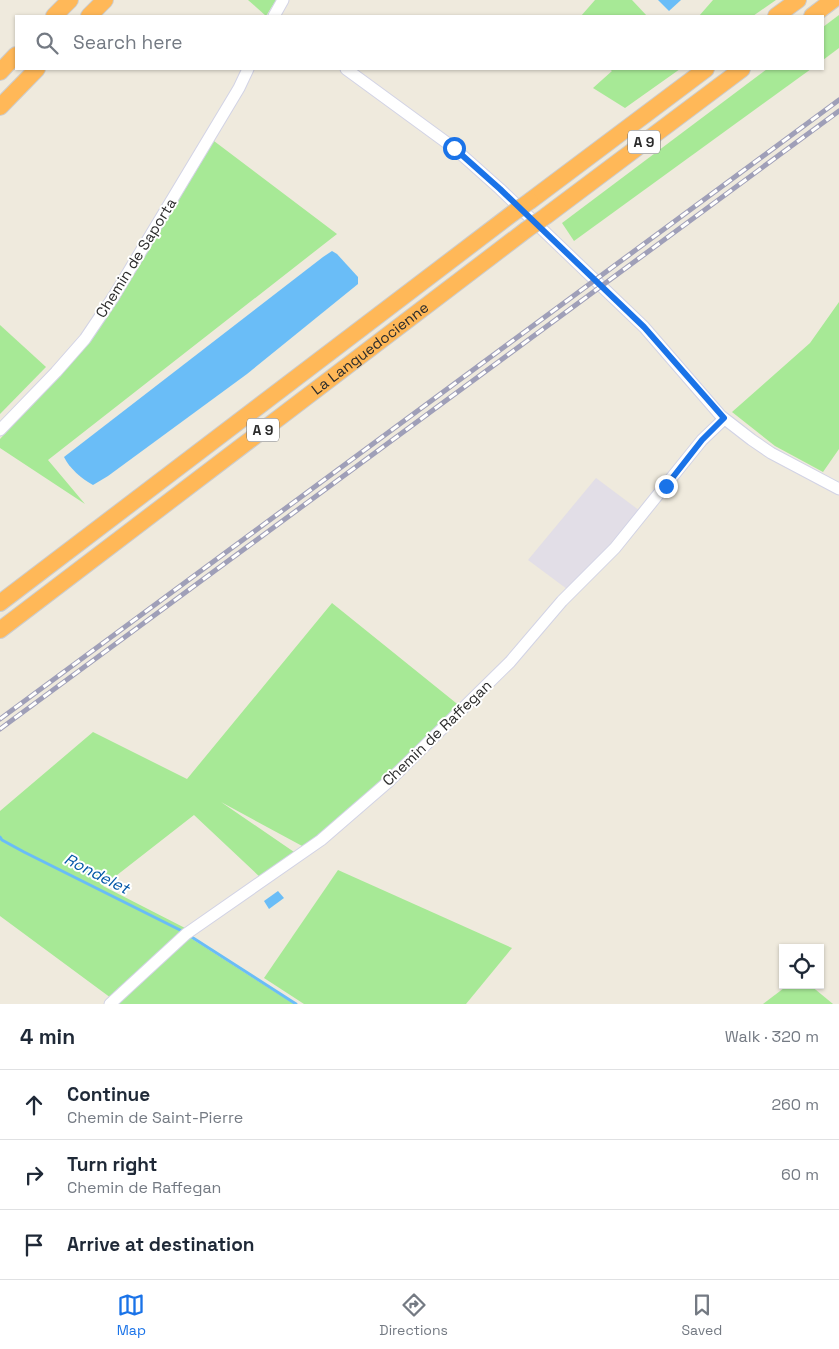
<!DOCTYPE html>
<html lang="en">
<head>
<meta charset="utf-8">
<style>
	body { margin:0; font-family:"Space Grotesk",sans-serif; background:#f6f6f7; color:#1f2937 }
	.controls { position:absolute; right:15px; bottom:15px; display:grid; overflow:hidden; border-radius:0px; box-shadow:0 1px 4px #0004 }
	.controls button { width:45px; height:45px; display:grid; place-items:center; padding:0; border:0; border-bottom:1px solid #e0e1e3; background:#fff; color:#1f2937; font:25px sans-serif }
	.stop { position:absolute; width:15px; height:15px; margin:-11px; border:4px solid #1a73e8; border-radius:50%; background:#fff }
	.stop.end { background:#1a73e8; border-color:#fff; box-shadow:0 1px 5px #0008 }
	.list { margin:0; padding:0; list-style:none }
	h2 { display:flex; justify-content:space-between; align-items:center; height:65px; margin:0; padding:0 20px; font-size:21px }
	h2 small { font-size:16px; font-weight:400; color:#747a83 }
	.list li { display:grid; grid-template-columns:32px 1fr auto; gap:15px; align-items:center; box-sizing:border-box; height:70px; padding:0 20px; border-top:1px solid #e0e1e3 }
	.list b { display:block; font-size:19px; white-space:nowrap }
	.list p { margin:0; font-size:16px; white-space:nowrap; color:#747a83 }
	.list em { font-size:16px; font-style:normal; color:#747a83 }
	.icon { flex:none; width:28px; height:28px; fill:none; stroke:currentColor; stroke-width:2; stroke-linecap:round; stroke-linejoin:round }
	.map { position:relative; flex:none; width:839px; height:1004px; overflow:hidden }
	.search { position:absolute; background:#fff; box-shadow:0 1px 4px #0004; left:15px; right:15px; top:15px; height:55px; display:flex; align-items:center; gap:12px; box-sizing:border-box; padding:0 18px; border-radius:0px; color:#747a83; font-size:19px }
	.sheet { height:275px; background:#fff }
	nav { display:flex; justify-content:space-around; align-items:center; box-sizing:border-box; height:70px; border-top:1px solid #e0e1e3; background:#fff; font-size:14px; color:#747a83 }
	nav a { display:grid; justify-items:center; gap:2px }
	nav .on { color:#1a73e8 }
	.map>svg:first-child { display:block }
	.industrial { fill:#e2dee7 }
	.green { fill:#a7e996 }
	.water { fill:#6abdf7 }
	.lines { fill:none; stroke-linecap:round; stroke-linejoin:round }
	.stream { stroke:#6abdf7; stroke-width:3 }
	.minor-casing { stroke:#d2d3e5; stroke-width:13 }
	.highway-casing { stroke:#ccc; stroke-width:18 }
	.minor { stroke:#fff; stroke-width:11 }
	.highway { stroke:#ffb858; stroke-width:16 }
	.rail-casing { stroke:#9f9fb8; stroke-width:5 }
	.rail { stroke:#fff; stroke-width:3; stroke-dasharray:9; stroke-linecap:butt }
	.highway-bridge-casing { stroke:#ccc; stroke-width:18; stroke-linecap:butt }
	.highway-bridge { stroke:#ffb858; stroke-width:16 }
	.route { stroke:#1a73e8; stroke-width:6 }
	.labels { text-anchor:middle; stroke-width:4; stroke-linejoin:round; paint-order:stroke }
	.shield { fill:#fff; stroke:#6b6b6b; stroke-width:1 }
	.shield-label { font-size:14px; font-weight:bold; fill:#2c2c2c }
	.street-label { font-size:15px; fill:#2c2c2c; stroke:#fff }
	.water-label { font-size:16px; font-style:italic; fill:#0458a8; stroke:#fff }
</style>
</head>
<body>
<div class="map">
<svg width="839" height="1004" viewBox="0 0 839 1004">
	<rect width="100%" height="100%" fill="#efeadd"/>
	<path class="industrial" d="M 596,478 L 640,511 L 606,553 L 567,589 L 528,560 Z"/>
	<g class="green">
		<path d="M 248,0 L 276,0 L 266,16 Z"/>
		<path d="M 595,0 L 632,0 L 647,16 L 581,16 Z"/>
		<path d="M 713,0 L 776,0 L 753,16 L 699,16 Z"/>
		<path d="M 839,15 L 839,48 L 823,60 L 823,27 Z"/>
		<path d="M 609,69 L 680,69 L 625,108 L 593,88 L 612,71 Z"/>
		<path d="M 767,69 L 811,69 L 574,241 L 562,223 Z"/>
		<path d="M 214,141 L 337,234 L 48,460 L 85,504 L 0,448 L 0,439 L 88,343 L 118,301 Z"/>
		<path d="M 839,302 L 839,449 L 823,472 L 775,446 L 732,412 L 810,343 Z"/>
		<path d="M 0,325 L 46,367 L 0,414 Z"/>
		<path d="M 332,603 L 461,707 L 398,772 L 304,847 L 221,802 L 297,854 L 262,879 L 194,815 L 103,886 L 185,928 L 111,998 L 0,916 L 0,811 L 93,732 L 187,779 Z"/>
		<path d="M 338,870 L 512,948 L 466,1004 L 304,1004 L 264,978 Z"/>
		<path d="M 189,937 L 294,1004 L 115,1004 Z"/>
		<path d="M 788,985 L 810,985 L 833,1004 L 763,1004 Z"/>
	</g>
	<g class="water">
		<path d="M 658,0 L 681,0 L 669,11 Z"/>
		<path d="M 332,251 L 337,254 L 358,277 L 358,284 L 247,374 L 108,476 L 93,485 C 82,479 69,468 64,457 L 323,257 Z"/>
		<path d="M 278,891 L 284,898 L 269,909 L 264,901 Z"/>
	</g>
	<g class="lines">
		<g class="stream">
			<path d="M 0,837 L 2,840 L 24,852 L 182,931"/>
			<path d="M 190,936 L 296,1004"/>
		</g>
		<defs>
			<g id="minor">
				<path d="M 274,16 L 283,0"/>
				<path d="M 346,69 L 454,148 L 500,189 L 644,327 L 721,416 L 752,440 L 771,453 L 839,489"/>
				<path d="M 0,430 L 56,372 L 85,339 L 114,296 L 239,88 L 248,69"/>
				<path d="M 110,1004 L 186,934 L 321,840 L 388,782 L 510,662 L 562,601 L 615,548 L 702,440 L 724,419"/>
			</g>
			<g id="highway">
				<path d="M 54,16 L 70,0"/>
				<path d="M 89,16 L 105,0"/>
				<path d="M 776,16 L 798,0"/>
				<path d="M 812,16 L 833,0"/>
				<path d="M 0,72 L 16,55"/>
				<path d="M 0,107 L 37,69"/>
				<path d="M 530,201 L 706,69"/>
				<path d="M 546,216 L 742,69"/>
				<path d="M 0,603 L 513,213"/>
				<path id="s1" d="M 0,630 L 526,230"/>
			</g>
		</defs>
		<use href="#minor" class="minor-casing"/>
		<use href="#highway" class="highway-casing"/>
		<use href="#minor" class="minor"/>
		<use href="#highway" class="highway"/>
		<defs>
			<g id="rail">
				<path d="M 0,719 L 839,100"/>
				<path d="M 0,729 L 839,111"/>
			</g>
		</defs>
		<use href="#rail" class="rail-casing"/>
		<use href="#rail" class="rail"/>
		<defs>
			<g id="highway-bridge">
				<path d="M 513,213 L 530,201"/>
				<path d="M 526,230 L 546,216"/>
			</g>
		</defs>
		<use href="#highway-bridge" class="highway-bridge-casing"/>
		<use href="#highway-bridge" class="highway-bridge"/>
	</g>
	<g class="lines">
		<path class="route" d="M 454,148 L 500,189 L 644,327 L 724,418 L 702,440 L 666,486"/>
	</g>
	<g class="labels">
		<g class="shield">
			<rect x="628" y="130.5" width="32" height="23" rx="4"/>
			<rect x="247" y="418.5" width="32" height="23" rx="4"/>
		</g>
		<g class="shield-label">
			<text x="644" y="147">A 9</text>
			<text x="263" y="435">A 9</text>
		</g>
		<g class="street-label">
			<text transform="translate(136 258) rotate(-58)" y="5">Chemin de Saporta</text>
			<text dy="5" stroke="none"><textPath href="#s1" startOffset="465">La Languedocienne</textPath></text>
			<text transform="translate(437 733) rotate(-44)" y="5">Chemin de Raffegan</text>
		</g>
		<g class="water-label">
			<text transform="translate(97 873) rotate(27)" y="6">Rondelet</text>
		</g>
	</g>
</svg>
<div class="controls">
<button><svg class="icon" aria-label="locate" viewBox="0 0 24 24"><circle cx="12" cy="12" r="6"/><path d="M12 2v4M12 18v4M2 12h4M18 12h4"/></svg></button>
</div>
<div class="stop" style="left:454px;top:148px"></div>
<div class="stop end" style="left:666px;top:486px"></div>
<div class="search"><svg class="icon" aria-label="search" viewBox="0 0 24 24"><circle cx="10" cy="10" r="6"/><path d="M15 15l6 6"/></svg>Search here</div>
</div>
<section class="sheet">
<h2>4 min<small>Walk · 320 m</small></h2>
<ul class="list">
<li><svg class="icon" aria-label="ahead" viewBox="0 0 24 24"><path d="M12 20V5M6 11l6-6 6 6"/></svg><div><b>Continue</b><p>Chemin de Saint-Pierre</p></div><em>260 m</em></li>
<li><svg class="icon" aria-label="right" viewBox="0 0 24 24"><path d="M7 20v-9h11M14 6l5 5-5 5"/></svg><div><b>Turn right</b><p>Chemin de Raffegan</p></div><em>60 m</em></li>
<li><svg class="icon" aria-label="arrive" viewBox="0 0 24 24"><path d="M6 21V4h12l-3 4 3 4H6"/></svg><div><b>Arrive at destination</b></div></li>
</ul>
</section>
<nav>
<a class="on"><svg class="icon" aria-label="map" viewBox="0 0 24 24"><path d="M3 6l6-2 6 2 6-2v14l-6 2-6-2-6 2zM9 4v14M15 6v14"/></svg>Map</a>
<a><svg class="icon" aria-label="directions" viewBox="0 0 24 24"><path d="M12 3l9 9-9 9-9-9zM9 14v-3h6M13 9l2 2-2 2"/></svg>Directions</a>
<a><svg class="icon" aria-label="saved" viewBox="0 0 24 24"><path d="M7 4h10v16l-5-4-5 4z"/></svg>Saved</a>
</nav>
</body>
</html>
